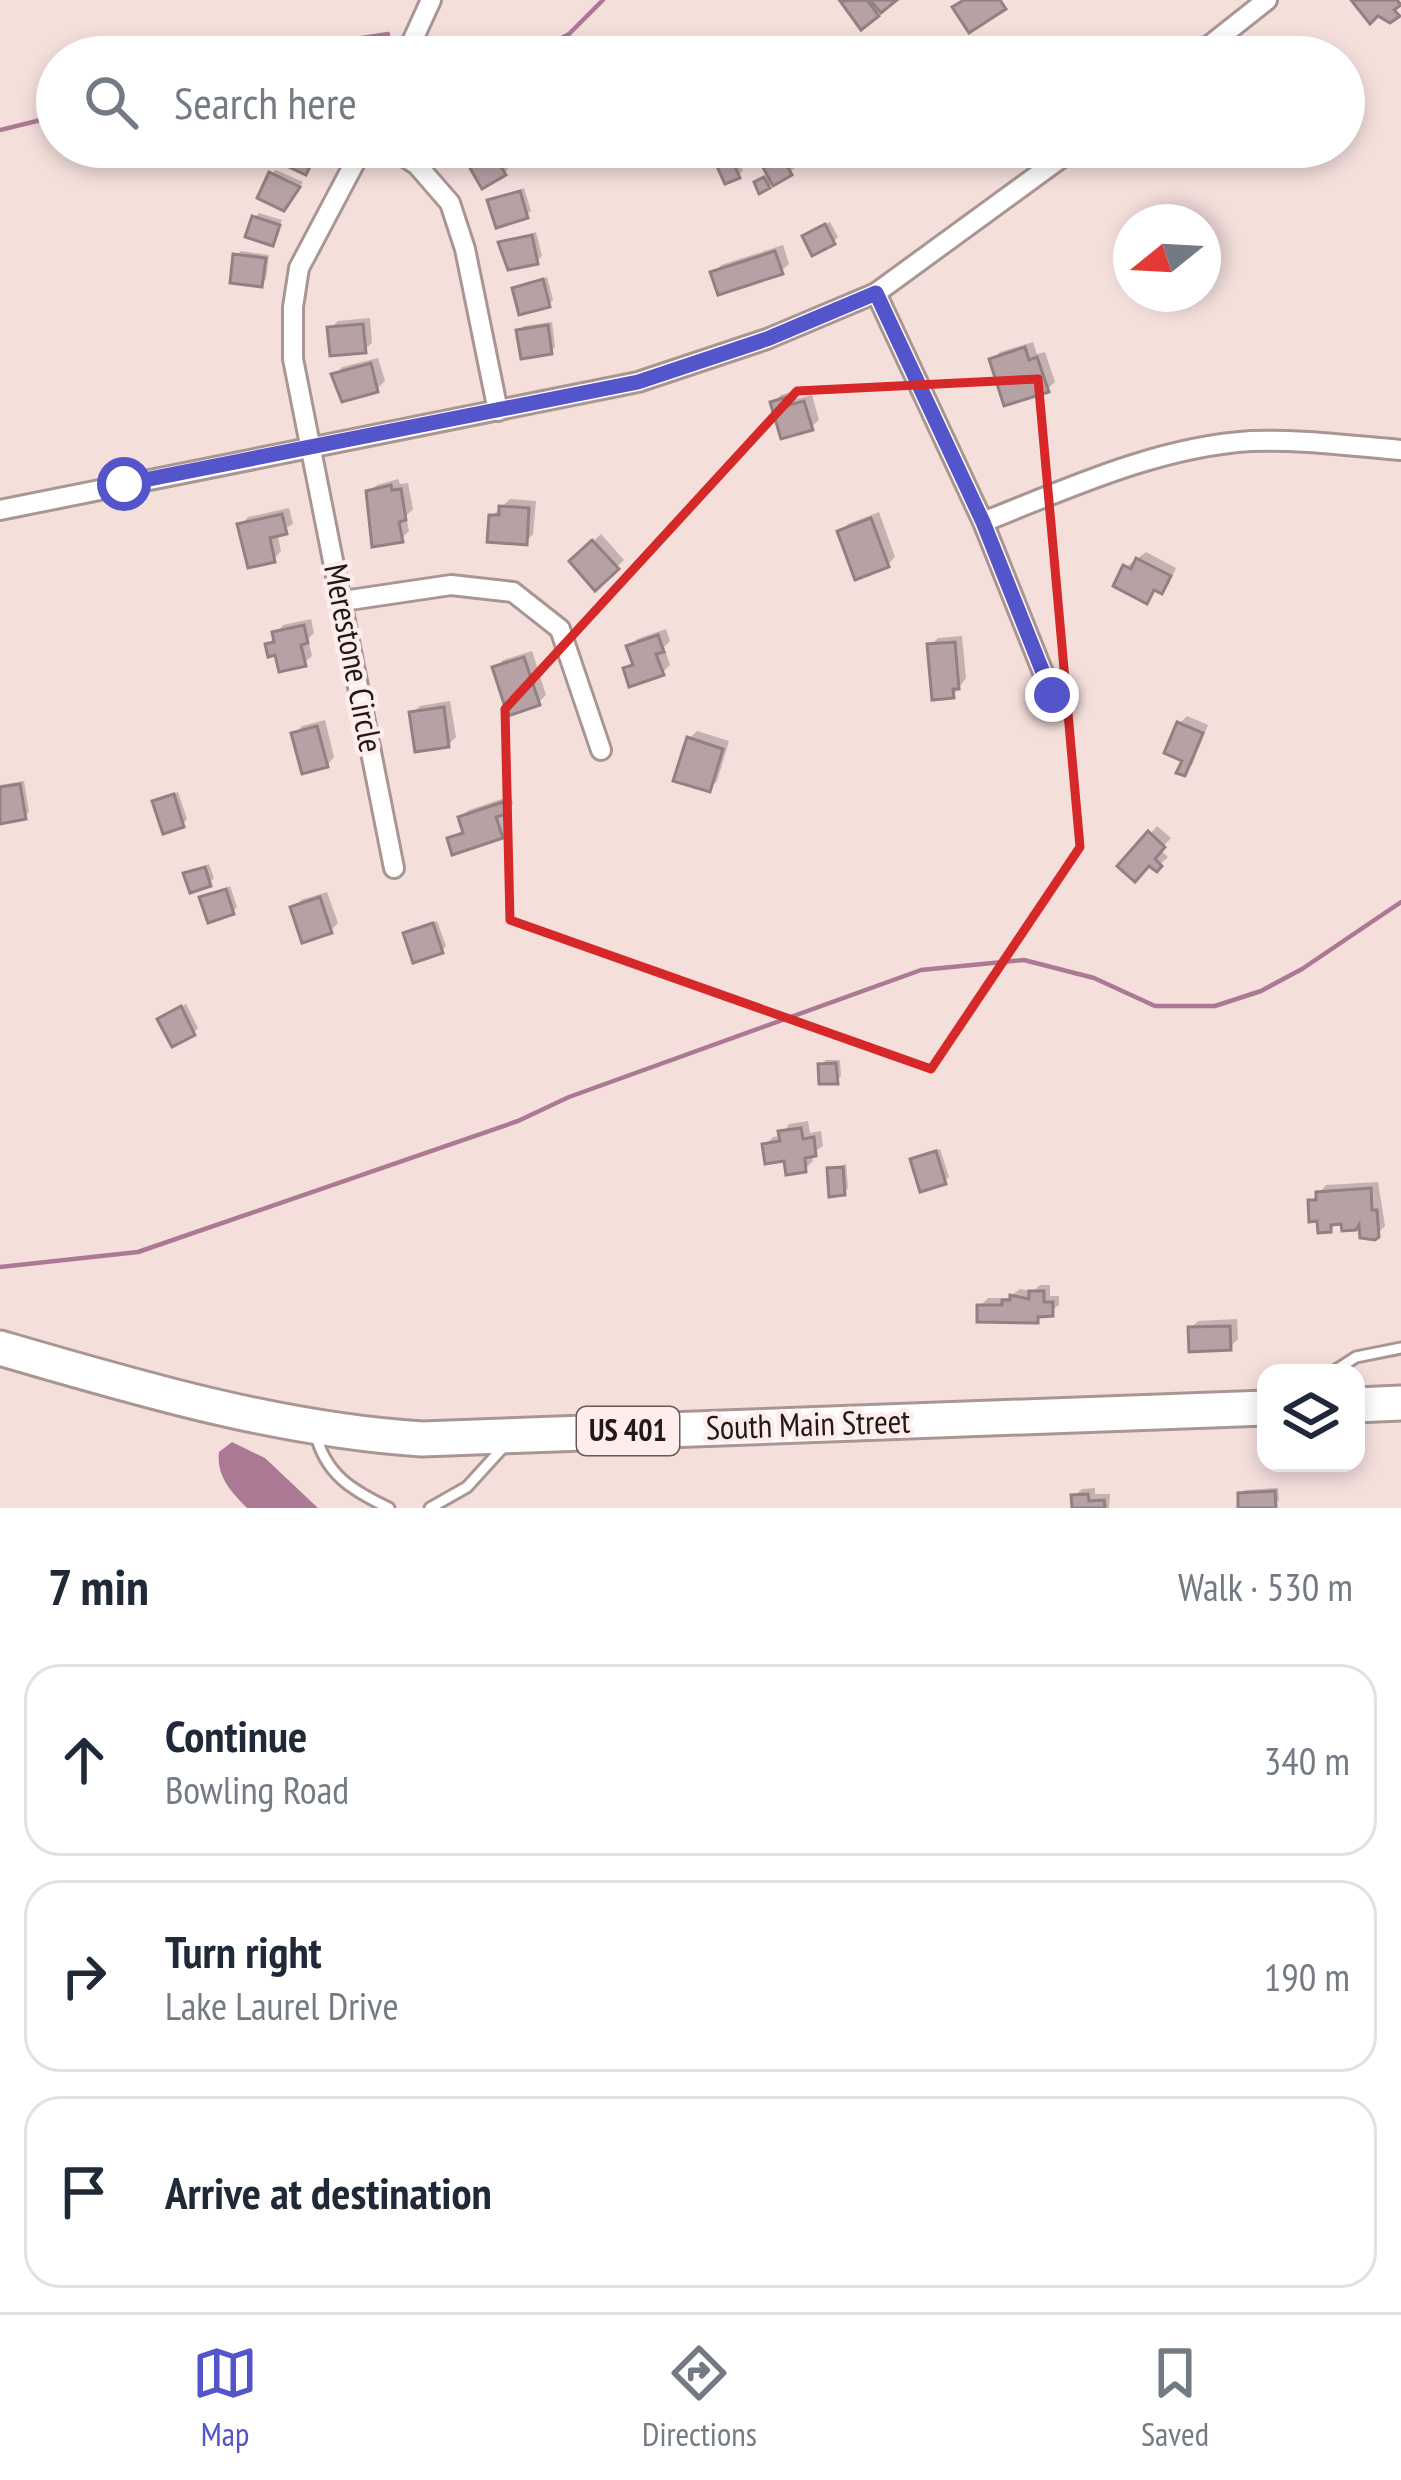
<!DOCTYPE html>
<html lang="en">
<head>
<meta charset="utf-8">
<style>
	body { margin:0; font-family:"PT Sans Narrow",sans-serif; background:#f6f6f7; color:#1f2937 }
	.controls { position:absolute; right:36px; bottom:36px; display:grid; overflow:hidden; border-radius:24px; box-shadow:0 6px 18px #0003 }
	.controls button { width:108px; height:108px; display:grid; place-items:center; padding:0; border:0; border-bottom:3px solid #e0e1e3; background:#fff; color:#1f2937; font:60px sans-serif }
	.compass { position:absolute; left:1113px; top:204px; width:108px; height:108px; border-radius:50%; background:#fff; box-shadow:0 6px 18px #0003; rotate:252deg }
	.stop { position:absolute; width:36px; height:36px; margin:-27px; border:9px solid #5454cb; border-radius:50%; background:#fff }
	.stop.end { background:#5454cb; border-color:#fff; box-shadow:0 3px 12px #0008 }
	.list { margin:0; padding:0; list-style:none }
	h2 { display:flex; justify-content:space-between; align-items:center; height:156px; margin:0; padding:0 48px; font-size:51px }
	h2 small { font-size:39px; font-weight:400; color:#747a83 }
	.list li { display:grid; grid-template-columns:78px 1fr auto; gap:36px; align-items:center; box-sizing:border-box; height:192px; margin:0 24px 24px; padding:0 24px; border:3px solid #e0e1e3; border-radius:36px }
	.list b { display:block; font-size:45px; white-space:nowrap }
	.list p { margin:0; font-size:39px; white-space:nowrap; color:#747a83 }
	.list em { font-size:39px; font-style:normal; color:#747a83 }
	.icon { flex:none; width:66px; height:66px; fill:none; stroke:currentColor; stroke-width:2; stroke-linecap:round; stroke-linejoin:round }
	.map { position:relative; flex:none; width:1401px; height:1508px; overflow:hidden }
	.search { position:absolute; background:#fff; box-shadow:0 6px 18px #0003; left:36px; right:36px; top:36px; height:132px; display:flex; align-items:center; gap:30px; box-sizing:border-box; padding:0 42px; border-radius:66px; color:#747a83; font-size:45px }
	.sheet { height:804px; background:#fff }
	nav { display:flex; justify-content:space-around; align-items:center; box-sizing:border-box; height:168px; border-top:3px solid #e0e1e3; background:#fff; font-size:33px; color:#747a83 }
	nav a { display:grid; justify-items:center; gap:6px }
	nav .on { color:#5454cb }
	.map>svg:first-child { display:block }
	.water { fill:#ac7995 }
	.shadow { fill:#0003 }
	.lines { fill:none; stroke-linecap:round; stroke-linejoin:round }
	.stream { stroke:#ac7995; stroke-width:4.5 }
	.building { fill:#b6a2a5; stroke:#938083; stroke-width:3 }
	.lane-casing { stroke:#a99692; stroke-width:15 }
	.street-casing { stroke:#a99692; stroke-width:24 }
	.highway-casing { stroke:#a99692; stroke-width:39 }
	.lane { stroke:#fff; stroke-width:9 }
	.street { stroke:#fff; stroke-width:18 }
	.highway { stroke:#fff; stroke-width:33 }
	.route { stroke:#5454cb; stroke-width:15 }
	.marked { fill:none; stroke:#d62828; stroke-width:9; stroke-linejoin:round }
	.labels { text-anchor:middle; stroke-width:9; stroke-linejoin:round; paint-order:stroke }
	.shield { fill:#feedea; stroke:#635957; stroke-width:3 }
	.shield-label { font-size:30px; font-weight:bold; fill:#201918 }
	.street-label { font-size:33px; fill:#201918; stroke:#feedea }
</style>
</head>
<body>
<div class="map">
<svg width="1401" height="1508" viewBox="0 0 1401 1508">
	<rect width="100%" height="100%" fill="#f4dfdb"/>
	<path class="water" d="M 232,1442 L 265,1458 L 318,1508 L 247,1508 C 231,1492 216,1476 219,1452 Z"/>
	<g class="shadow">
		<path d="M 1345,69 L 1362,94 L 1344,109 Z"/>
		<path d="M 784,148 L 795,168 L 768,186 L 757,183 L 771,176 L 767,156 Z"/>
		<path d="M 734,151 L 743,171 L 738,175 L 723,156 Z"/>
		<path d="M 499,152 L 508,169 L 504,173 L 478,164 Z"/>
		<path d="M 276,170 L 303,182 L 294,196 L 271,174 Z"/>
		<path d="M 524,188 L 531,211 L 526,215 L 491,201 Z"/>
		<path d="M 259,213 L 282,220 L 272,243 L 255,217 Z"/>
		<path d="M 830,222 L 838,237 L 833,242 L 810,232 Z"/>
		<path d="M 536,232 L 542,256 L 537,261 L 501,243 Z"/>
		<path d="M 783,245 L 789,264 L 781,271 L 714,273 L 721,265 Z"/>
		<path d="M 241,251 L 269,255 L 266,279 L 261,284 L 236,256 Z"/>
		<path d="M 547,277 L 553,300 L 549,304 L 515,289 Z"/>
		<path d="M 370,318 L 372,343 L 364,350 L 330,328 L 338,321 Z"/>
		<path d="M 552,322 L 555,347 L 551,351 L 519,331 L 524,326 Z"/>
		<path d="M 1033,342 L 1037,354 L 1045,352 L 1055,382 L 1047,389 L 992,360 L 1000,352 Z"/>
		<path d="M 378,358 L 385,381 L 377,389 L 335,375 L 342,367 Z"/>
		<path d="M 794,391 L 796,399 L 812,395 L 819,420 L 811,427 L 773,403 L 781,395 Z"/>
		<path d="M 398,479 L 400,484 L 408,483 L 413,509 L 406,516 L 409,531 L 401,539 L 369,492 L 377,485 Z"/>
		<path d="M 510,499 L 536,501 L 533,534 L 526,542 L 492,516 Z"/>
		<path d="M 289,508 L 293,524 L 277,533 L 281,551 L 274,559 L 241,525 L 248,517 Z"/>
		<path d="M 879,512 L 895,557 L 888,564 L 841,532 L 848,524 Z"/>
		<path d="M 601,534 L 624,560 L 595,587 L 573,561 Z"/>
		<path d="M 1146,552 L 1176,568 L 1169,583 L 1161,590 L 1156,588 L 1146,600 L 1126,567 Z"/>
		<path d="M 311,619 L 314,633 L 308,639 L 312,656 L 304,663 L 268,645 L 283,625 Z"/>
		<path d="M 666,629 L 670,641 L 664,647 L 670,665 L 662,673 L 626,669 L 634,661 L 630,647 L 637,639 Z"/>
		<path d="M 962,636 L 966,678 L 953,696 L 930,646 L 938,638 Z"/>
		<path d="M 532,651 L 546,695 L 538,703 L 496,668 L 503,660 Z"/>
		<path d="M 450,701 L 456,737 L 448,745 L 412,713 L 420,706 Z"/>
		<path d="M 1187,716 L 1208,725 L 1192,765 L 1184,773 L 1179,724 Z"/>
		<path d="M 325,720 L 334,757 L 327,765 L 295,734 L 302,726 Z"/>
		<path d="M 697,731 L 729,741 L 717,781 L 709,789 L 689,739 Z"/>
		<path d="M 24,781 L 29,812 L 24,816 L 0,820 L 0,785 Z"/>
		<path d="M 178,792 L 187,819 L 183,824 L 156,802 Z"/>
		<path d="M 511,796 L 513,804 L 504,813 L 509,828 L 502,836 L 450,839 L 465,829 L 461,817 L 469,810 Z"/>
		<path d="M 1157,826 L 1171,838 L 1160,850 L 1168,857 L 1156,868 L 1149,862 L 1121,866 Z"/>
		<path d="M 209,864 L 214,878 L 209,883 L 187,874 Z"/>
		<path d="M 230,886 L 237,907 L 232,912 L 203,898 Z"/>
		<path d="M 327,892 L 338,923 L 330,931 L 294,908 L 301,900 Z"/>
		<path d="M 437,921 L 446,946 L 441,951 L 407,934 Z"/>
		<path d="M 186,1004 L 198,1028 L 194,1032 L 165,1015 Z"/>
		<path d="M 826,1060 L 840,1060 L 841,1076 L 836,1081 L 821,1065 Z"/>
		<path d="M 808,1121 L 810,1133 L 821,1131 L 823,1146 L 812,1154 L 813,1161 L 805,1169 L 765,1145 L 773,1137 L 782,1136 L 789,1124 Z"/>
		<path d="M 940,1149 L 949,1177 L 944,1181 L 913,1160 Z"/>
		<path d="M 846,1164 L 848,1188 L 843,1193 L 830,1169 Z"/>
		<path d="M 1378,1182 L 1385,1226 L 1377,1234 L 1361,1221 L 1338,1222 L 1330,1229 L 1311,1202 L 1326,1185 Z"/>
		<path d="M 1040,1285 L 1050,1285 L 1050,1296 L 1059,1296 L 1059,1305 L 1037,1320 L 980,1306 L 988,1298 L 1008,1298 L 1020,1289 L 1033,1291 Z"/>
		<path d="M 1237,1319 L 1238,1339 L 1230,1347 L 1191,1328 L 1198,1321 Z"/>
		<path d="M 1095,1488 L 1095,1494 L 1110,1494 L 1109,1508 L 1075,1508 L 1074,1496 L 1082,1489 Z"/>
		<path d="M 1278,1488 L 1279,1500 L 1274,1505 L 1241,1494 L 1245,1490 Z"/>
	</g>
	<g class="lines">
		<g class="stream">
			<path d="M 433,40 L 468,57"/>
			<path d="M 195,57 L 252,55 L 388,34"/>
			<path d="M 527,57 L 569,34 L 603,0"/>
			<path d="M 0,130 L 57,116"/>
			<path d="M 0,1267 L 138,1252 L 518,1121 L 569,1097 L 921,970 L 1024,960 L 1094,978 L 1155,1006 L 1215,1006 L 1261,991 L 1302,969 L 1401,902"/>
		</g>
	</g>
	<g class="building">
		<path d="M 867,0 L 879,16 L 861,30 L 840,1 Z"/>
		<path d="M 870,0 L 897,0 L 881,13 Z"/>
		<path d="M 964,0 L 1000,0 L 1006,9 L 969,33 L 952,7 Z"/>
		<path d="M 1351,0 L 1397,0 L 1401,5 L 1394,10 L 1400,16 L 1390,23 L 1378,16 L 1370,24 Z"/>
		<path d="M 1344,86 L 1356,104 L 1344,112 Z"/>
		<path d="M 282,147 L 319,148 L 306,175 L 276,161 Z"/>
		<path d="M 779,150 L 792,175 L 773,186 L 759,160 Z"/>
		<path d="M 729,153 L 740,178 L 725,184 L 714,160 Z"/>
		<path d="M 494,155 L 506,175 L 482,189 L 470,168 Z"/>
		<path d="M 269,172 L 300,187 L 284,211 L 257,198 Z"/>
		<path d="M 764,177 L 770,188 L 759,194 L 754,182 Z"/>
		<path d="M 520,191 L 528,218 L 496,228 L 487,200 Z"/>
		<path d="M 252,216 L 280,225 L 273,246 L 245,237 Z"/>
		<path d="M 825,224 L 835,244 L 812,256 L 802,236 Z"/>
		<path d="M 532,235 L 538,264 L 508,270 L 498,242 Z"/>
		<path d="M 775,251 L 783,274 L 718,295 L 710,272 Z"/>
		<path d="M 233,254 L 266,258 L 262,287 L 230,283 Z"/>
		<path d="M 543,279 L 550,307 L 519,315 L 512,288 Z"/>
		<path d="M 363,324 L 366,353 L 330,356 L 327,327 Z"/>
		<path d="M 548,325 L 552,354 L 521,359 L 516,330 Z"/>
		<path d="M 1025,347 L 1029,360 L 1037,357 L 1049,392 L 1004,406 L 989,359 Z"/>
		<path d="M 371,363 L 378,392 L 342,402 L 331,374 Z"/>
		<path d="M 787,397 L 789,405 L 804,401 L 813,430 L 781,439 L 770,402 Z"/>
		<path d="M 391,485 L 392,490 L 401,489 L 406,520 L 399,522 L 403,542 L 372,547 L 366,491 Z"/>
		<path d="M 499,506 L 529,508 L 527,545 L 487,542 L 489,515 L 499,515 Z"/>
		<path d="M 282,514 L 287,534 L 270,538 L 275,562 L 248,568 L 237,524 Z"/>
		<path d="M 871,518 L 889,567 L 855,580 L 837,531 Z"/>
		<path d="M 592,540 L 619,569 L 595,591 L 569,561 Z"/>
		<path d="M 1136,558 L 1171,576 L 1162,594 L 1154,590 L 1147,604 L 1113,586 L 1123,565 L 1131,569 Z"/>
		<path d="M 304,625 L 308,643 L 301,645 L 306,666 L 279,672 L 275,655 L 268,657 L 265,644 L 274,642 L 272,632 Z"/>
		<path d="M 658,635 L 664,652 L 656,654 L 664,675 L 629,687 L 623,668 L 633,665 L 626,646 Z"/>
		<path d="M 955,642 L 959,689 L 953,689 L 954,698 L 932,700 L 927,644 Z"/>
		<path d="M 524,657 L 540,705 L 508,716 L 492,667 Z"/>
		<path d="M 444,707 L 449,747 L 415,752 L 409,712 Z"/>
		<path d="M 1177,722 L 1203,733 L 1185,776 L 1176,773 L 1182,761 L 1164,753 Z"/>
		<path d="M 317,726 L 328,767 L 302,774 L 291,733 Z"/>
		<path d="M 687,737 L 723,749 L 710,792 L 673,781 Z"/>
		<path d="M 20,784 L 26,819 L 0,824 L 0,787 Z"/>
		<path d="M 174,794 L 184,827 L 163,834 L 152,801 Z"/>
		<path d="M 503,802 L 507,814 L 496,817 L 503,838 L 452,855 L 447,838 L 463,833 L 458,817 Z"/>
		<path d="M 1148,831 L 1165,847 L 1155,859 L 1162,866 L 1157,872 L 1149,866 L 1135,882 L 1117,866 Z"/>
		<path d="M 205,867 L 211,886 L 190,893 L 183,873 Z"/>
		<path d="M 226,889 L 234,914 L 208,923 L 199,897 Z"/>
		<path d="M 320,897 L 332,933 L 302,943 L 290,907 Z"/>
		<path d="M 433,923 L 443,953 L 413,963 L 403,933 Z"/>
		<path d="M 181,1006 L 195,1035 L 172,1047 L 157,1019 Z"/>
		<path d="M 836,1063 L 838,1084 L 819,1084 L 818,1064 Z"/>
		<path d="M 801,1128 L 803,1139 L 814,1137 L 816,1156 L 805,1158 L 806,1172 L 786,1175 L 784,1161 L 765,1164 L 762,1144 L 780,1141 L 778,1131 Z"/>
		<path d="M 936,1151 L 946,1184 L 920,1192 L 910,1159 Z"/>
		<path d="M 843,1167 L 845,1195 L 829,1197 L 827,1168 Z"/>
		<path d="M 1371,1188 L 1372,1210 L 1377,1210 L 1379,1237 L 1375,1240 L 1360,1238 L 1359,1225 L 1356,1230 L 1342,1231 L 1341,1224 L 1331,1225 L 1331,1232 L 1318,1233 L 1317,1221 L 1309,1222 L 1308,1200 L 1316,1200 L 1316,1192 Z"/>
		<path d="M 1029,1291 L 1044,1291 L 1044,1302 L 1053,1302 L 1053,1316 L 1038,1317 L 1038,1323 L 977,1322 L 977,1305 L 1002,1305 L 1002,1300 L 1010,1300 L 1010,1295 L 1029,1299 Z"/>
		<path d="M 1230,1326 L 1231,1350 L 1189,1352 L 1188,1327 Z"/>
		<path d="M 1275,1491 L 1276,1508 L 1238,1508 L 1238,1493 Z"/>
		<path d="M 1088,1494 L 1089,1501 L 1104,1500 L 1105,1508 L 1072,1508 L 1071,1495 Z"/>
	</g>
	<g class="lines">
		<defs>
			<g id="lane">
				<path d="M 1331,1373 L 1356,1357 L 1401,1348"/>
				<path d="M 315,1432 C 325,1474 351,1490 389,1508"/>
				<path d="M 430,1508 L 467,1487 L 507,1443"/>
			</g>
			<g id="street">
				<path d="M 405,57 L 431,0"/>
				<path d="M 1195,57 L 1267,0"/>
				<path d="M 363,147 L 299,268 L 293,307 L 293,359 L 394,868"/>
				<path d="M 390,147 L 417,165 L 450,203 L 465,249 L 498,411"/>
				<path d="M 876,293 L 983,522 L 1052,695"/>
				<path d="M 0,510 L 638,382 L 767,339 L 876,293 L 1076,147"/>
				<path d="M 983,522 C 1069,488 1157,447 1251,441 C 1300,439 1352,446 1401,450"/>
				<path d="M 343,601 L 451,585 L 513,592 L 560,629 L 601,750"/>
			</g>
			<g id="highway">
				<path d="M 0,1348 C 137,1388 279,1430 422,1439 L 1266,1408"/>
				<path d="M 1356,1405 L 1401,1403"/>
			</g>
		</defs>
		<use href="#lane" class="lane-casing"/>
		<use href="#street" class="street-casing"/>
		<use href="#highway" class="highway-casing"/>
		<use href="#lane" class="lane"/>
		<use href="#street" class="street"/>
		<use href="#highway" class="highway"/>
	</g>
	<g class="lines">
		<path class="route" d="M 124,484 L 638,382 L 767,339 L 876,293 L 983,522 L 1052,695"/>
	</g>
	<path class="marked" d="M 1038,379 L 1080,847 L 931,1069 L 510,920 L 505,709 L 797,391 Z"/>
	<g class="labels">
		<rect class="shield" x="577" y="1407" width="102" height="48" rx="9"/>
		<g class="shield-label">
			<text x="628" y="1441">US 401</text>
		</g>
		<g class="street-label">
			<text transform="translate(354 658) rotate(79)" y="12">Merestone Circle</text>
			<text transform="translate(808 1424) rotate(-2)" y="12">South Main Street</text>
		</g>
	</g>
</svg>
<div class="controls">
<button><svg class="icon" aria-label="layers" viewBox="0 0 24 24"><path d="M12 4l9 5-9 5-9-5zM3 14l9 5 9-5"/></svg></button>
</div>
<svg class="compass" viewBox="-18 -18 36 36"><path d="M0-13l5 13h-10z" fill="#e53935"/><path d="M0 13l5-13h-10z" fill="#747a83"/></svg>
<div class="stop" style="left:124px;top:484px"></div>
<div class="stop end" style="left:1052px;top:695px"></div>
<div class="search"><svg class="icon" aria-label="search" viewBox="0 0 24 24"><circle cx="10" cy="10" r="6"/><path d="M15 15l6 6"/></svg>Search here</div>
</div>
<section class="sheet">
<h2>7 min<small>Walk · 530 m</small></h2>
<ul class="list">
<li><svg class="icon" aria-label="ahead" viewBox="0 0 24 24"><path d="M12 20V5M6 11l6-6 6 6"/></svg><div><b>Continue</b><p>Bowling Road</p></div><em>340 m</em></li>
<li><svg class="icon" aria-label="right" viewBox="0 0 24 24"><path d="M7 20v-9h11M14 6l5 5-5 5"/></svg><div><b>Turn right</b><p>Lake Laurel Drive</p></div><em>190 m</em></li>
<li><svg class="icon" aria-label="arrive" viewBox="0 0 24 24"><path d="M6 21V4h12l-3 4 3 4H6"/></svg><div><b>Arrive at destination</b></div></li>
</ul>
</section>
<nav>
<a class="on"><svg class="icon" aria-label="map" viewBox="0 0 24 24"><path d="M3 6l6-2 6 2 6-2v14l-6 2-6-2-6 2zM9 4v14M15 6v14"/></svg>Map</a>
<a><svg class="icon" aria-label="directions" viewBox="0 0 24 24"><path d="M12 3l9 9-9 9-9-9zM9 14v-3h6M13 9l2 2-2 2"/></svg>Directions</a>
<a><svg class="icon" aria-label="saved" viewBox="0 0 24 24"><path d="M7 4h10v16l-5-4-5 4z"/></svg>Saved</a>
</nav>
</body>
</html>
